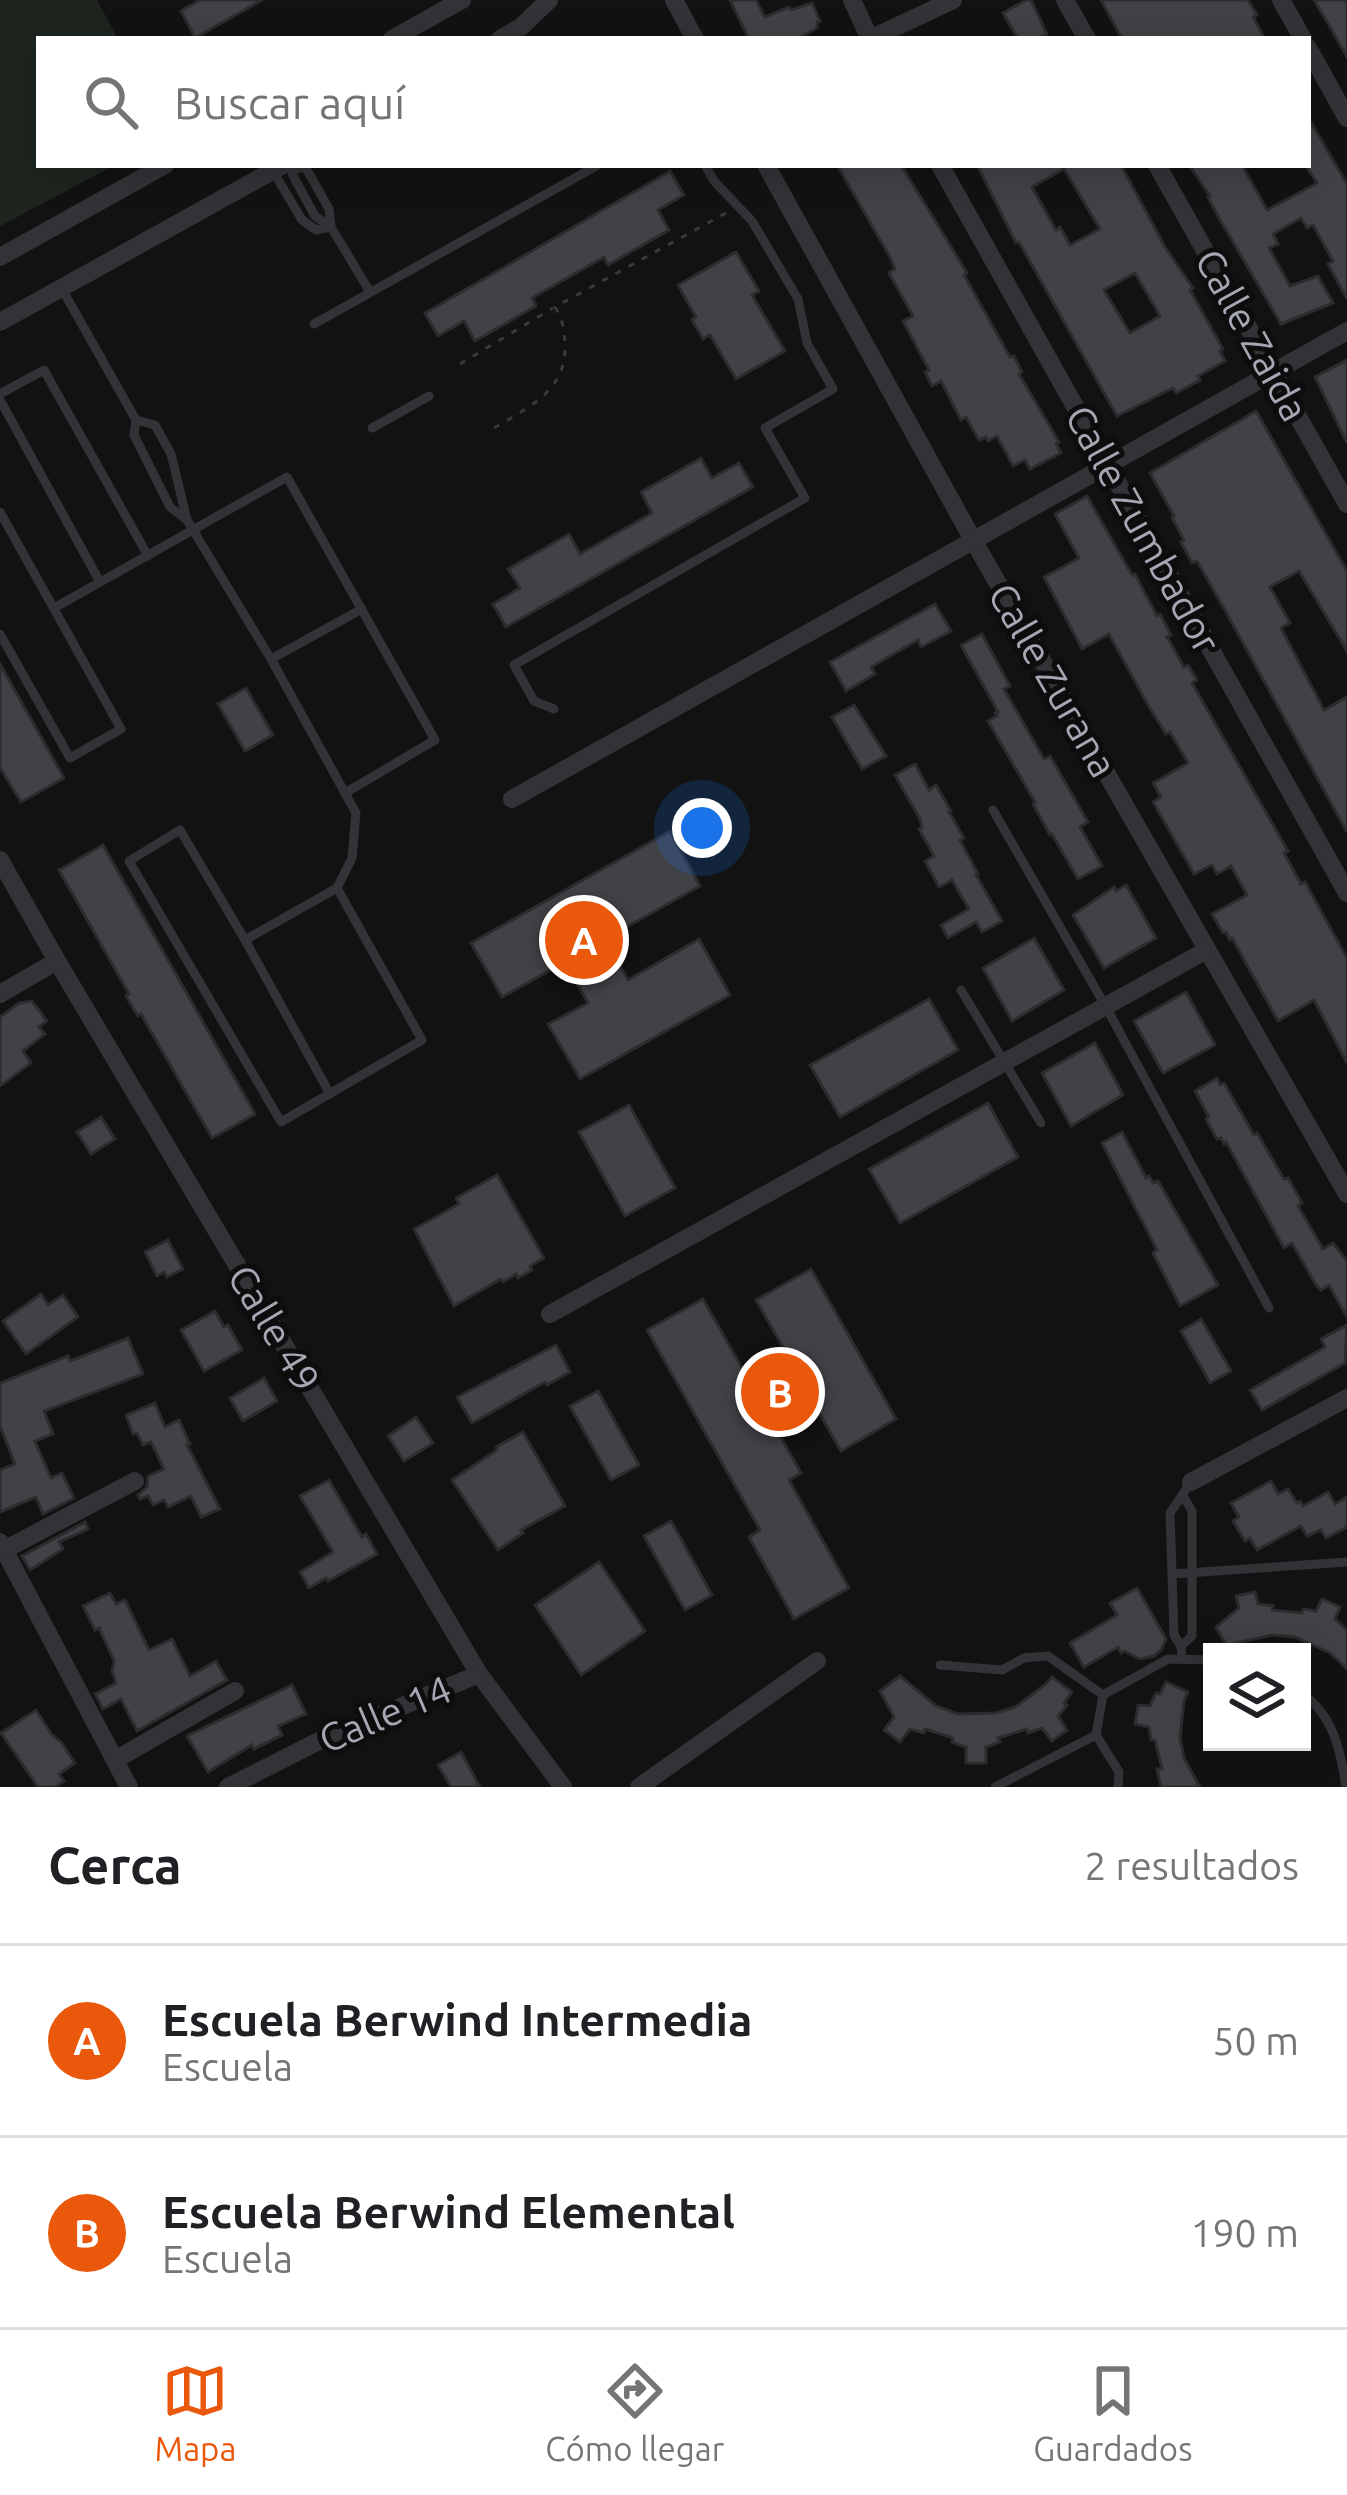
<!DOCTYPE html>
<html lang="es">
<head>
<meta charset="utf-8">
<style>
	body { margin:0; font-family:Ubuntu,sans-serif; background:#f2f2f2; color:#202124 }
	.controls { position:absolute; right:36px; bottom:36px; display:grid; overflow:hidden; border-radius:0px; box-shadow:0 6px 30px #0003 }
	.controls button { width:108px; height:108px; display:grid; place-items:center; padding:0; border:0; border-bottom:3px solid #e0e0e0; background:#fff; color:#202124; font:60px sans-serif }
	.you { position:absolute; left:702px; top:828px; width:42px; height:42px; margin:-30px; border:9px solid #fff; border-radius:50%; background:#1a73e8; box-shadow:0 0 0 18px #1a73e833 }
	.badge { display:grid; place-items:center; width:78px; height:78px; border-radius:50%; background:#ea580c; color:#fff; font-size:39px; font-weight:700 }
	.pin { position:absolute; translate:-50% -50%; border:6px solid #fff; box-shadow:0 3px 12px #0006 }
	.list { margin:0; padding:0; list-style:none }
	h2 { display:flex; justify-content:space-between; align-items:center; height:156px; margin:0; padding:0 48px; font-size:51px }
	h2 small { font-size:39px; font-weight:400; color:#757577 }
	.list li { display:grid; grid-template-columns:78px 1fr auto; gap:36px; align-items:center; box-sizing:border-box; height:192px; padding:0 48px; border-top:3px solid #e0e0e0 }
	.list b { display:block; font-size:45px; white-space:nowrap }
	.list p { margin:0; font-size:39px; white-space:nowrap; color:#757577 }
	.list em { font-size:39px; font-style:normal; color:#757577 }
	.icon { flex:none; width:66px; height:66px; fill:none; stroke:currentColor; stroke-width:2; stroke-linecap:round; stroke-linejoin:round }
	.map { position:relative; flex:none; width:1347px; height:1787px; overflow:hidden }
	.search { position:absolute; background:#fff; box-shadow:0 6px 30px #0003; left:36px; right:36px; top:36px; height:132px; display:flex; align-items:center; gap:30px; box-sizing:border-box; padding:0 42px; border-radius:0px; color:#757577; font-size:45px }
	.sheet { height:540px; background:#fff }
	nav { display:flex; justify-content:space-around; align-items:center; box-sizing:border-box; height:168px; border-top:3px solid #e0e0e0; background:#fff; font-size:33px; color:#757577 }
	nav a { display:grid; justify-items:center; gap:6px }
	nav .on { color:#ea580c }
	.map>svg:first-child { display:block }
	.green { fill:#1e251f }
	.building { fill:#414246; stroke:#2c2c2f; stroke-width:3; fill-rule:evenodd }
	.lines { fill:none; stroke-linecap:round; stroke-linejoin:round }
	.path { stroke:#393a3e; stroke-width:3; stroke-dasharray:6 9; stroke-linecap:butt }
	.service { stroke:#333337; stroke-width:9 }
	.minor { stroke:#333337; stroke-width:18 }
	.labels { text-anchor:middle; stroke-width:10; stroke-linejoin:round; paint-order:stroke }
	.street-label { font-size:39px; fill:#a5a8b2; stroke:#0d0d0e }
</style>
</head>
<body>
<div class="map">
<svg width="1347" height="1787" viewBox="0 0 1347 1787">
	<rect width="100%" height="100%" fill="#121213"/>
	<path class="green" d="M 0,0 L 97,0 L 118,39 L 39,39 L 39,165 L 115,165 L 0,226 Z"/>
	<g class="building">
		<path d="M 200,0 L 262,0 L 195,38 L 181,11 Z"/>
		<path d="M 730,0 L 756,0 L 765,17 L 789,7 L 791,10 L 812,3 L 820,21 L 817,22 L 817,28 L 798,39 L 749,39 Z"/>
		<path d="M 1026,0 L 1031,0 L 1047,34 L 1037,39 L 1018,39 L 1003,13 Z"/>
		<path d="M 1101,0 L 1248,0 L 1257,15 L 1253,17 L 1265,39 L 1122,39 Z"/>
		<path d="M 1314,0 L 1347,0 L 1347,57 L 1329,25 Z"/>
		<path d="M 1308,117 L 1347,184 L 1347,299 L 1328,264 L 1333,261 L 1313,225 L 1307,228 L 1301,218 L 1273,234 L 1278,244 L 1269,248 L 1290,286 L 1318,276 L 1333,303 L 1281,324 L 1219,218 L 1208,197 L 1210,196 L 1189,165 L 1242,165 L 1267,210 L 1317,183 L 1308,169 Z"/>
		<path d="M 837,165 L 901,165 L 967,273 L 964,275 L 1010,357 L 1014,356 L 1022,372 L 1019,374 L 1059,442 L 1056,444 L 1061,453 L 1030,469 L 1025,460 L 1013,466 L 997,436 L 988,441 L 986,437 L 979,440 L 966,417 L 961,420 L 941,381 L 932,386 L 925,372 L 929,370 L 903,321 L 913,316 L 889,273 L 895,269 L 890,257 Z"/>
		<path d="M 977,165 L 1121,165 L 1165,247 L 1193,288 L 1190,290 L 1223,349 L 1220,351 L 1225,361 L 1198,376 L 1200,380 L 1176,393 L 1173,388 L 1117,416 L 1019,242 L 1016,243 ZM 1064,169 L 1100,229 L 1070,245 L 1060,227 L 1056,230 L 1032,187 ZM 1135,273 L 1160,316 L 1130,333 L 1104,290 Z"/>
		<path d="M 670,171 L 684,195 L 658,210 L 669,230 L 608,265 L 604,257 L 532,298 L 536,306 L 475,341 L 464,321 L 438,336 L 425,313 Z"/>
		<path d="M 736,252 L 759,291 L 752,295 L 785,351 L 736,379 L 710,335 L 703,339 L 692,320 L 696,317 L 678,285 Z"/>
		<path d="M 1347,360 L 1347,443 L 1315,377 Z"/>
		<path d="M 1256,411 L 1347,571 L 1347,651 L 1299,571 L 1270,587 L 1290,623 L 1281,628 L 1324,710 L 1347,697 L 1347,832 L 1226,612 L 1197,561 L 1192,563 L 1181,542 L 1184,540 L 1172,518 L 1174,516 L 1150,473 Z"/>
		<path d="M 701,458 L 712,478 L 739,463 L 753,487 L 506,627 L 493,604 L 520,588 L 508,569 L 569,534 L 580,554 L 652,513 L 641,492 Z"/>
		<path d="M 1087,496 L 1132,575 L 1135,574 L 1157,616 L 1160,614 L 1171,635 L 1167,637 L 1184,667 L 1188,665 L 1197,680 L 1192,683 L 1288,851 L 1284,853 L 1301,884 L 1305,882 L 1347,958 L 1347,1063 L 1314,1000 L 1278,1021 L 1232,938 L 1230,940 L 1226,932 L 1223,933 L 1212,914 L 1247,895 L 1231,866 L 1217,874 L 1212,865 L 1194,874 L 1153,802 L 1161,797 L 1153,783 L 1188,763 L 1170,732 L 1166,734 L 1148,705 L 1109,634 L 1082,649 L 1044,577 L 1079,558 L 1055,514 Z"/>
		<path d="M 935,604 L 951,631 L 921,647 L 918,640 L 871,667 L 875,674 L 846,691 L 830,662 Z"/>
		<path d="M 982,634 L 1010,686 L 1004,689 L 1044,759 L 1050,756 L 1088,822 L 1080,827 L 1102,866 L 1078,879 L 1052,834 L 1050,835 L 1033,804 L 1035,802 L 988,721 L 997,716 L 995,713 L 998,712 L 961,645 Z"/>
		<path d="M 0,664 L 64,778 L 21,802 L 0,768 Z"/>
		<path d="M 246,688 L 273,735 L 245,751 L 218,704 Z"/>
		<path d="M 854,705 L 886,756 L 862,769 L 832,717 Z"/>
		<path d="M 915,764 L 929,790 L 936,785 L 951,811 L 949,812 L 964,838 L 960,840 L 978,874 L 976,875 L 1002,921 L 982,932 L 976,922 L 948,938 L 941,925 L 969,909 L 952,880 L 939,887 L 925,861 L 934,856 L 919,829 L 922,828 L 920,819 L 895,775 Z"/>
		<path d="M 670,831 L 700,886 L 605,939 L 628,980 L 699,939 L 730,995 L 580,1079 L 548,1024 L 588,1003 L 565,962 L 502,997 L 471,943 Z"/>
		<path d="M 103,845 L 255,1114 L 212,1138 L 141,1014 L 138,1016 L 126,996 L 129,994 L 59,870 Z"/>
		<path d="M 1126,885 L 1156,938 L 1104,968 L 1073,915 L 1114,887 L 1116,891 Z"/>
		<path d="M 1034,938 L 1064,990 L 1012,1021 L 983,968 Z"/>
		<path d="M 1186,992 L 1215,1045 L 1163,1073 L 1134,1021 Z"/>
		<path d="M 929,999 L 958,1050 L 840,1117 L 810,1065 Z"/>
		<path d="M 32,1001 L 47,1021 L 39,1027 L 45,1034 L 23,1051 L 31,1063 L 0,1086 L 0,1017 L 19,1003 Z"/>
		<path d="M 1095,1043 L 1123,1095 L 1071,1126 L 1042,1073 Z"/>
		<path d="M 1217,1078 L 1220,1085 L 1224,1083 L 1254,1135 L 1257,1133 L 1284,1179 L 1288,1178 L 1302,1203 L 1298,1206 L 1323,1249 L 1333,1243 L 1347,1261 L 1347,1317 L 1329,1285 L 1321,1290 L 1316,1285 L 1292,1243 L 1284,1248 L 1226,1142 L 1224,1144 L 1221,1138 L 1217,1139 L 1206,1119 L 1209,1117 L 1195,1091 Z"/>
		<path d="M 988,1103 L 1018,1157 L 900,1223 L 869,1169 Z"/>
		<path d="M 629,1105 L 675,1188 L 625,1216 L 579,1132 Z"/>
		<path d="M 101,1117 L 115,1139 L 91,1154 L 77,1132 Z"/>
		<path d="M 1122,1132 L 1146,1178 L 1149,1176 L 1153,1183 L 1158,1181 L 1218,1285 L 1180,1306 L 1153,1253 L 1157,1250 L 1102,1143 Z"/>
		<path d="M 497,1175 L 544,1258 L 530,1266 L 532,1270 L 518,1278 L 516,1274 L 503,1282 L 501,1279 L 454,1306 L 414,1229 L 459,1204 L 456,1198 Z"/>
		<path d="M 168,1240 L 183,1269 L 167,1277 L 164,1272 L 157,1276 L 145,1252 Z"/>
		<path d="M 811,1269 L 896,1419 L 841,1451 L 818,1411 L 779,1434 L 801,1473 L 789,1480 L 849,1588 L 794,1619 L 749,1537 L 760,1530 L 647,1330 L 703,1299 L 756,1393 L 796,1370 L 756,1300 Z"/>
		<path d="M 41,1294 L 48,1305 L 63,1295 L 78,1317 L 26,1354 L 3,1321 Z"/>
		<path d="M 215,1311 L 224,1327 L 228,1325 L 242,1350 L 204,1371 L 181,1330 Z"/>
		<path d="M 1201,1319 L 1231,1371 L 1210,1383 L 1181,1331 Z"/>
		<path d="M 1347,1325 L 1345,1363 L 1262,1410 L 1250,1390 L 1325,1347 L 1321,1339 Z"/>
		<path d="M 128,1338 L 143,1374 L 44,1411 L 53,1434 L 35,1441 L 51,1478 L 62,1473 L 74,1498 L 43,1514 L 36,1497 L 0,1512 L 0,1470 L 15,1464 L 0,1426 L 0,1383 L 68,1356 L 70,1361 Z"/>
		<path d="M 556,1345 L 570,1372 L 547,1385 L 545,1382 L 472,1423 L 457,1397 Z"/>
		<path d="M 264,1378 L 277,1401 L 243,1421 L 230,1398 Z"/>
		<path d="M 598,1391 L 639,1465 L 611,1480 L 570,1406 Z"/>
		<path d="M 155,1403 L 165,1427 L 179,1420 L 190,1444 L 187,1445 L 220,1509 L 201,1517 L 191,1496 L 168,1507 L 164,1500 L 153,1505 L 148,1496 L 140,1499 L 138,1495 L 147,1487 L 148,1476 L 164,1469 L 151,1442 L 143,1445 L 137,1433 L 133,1434 L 126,1415 Z"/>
		<path d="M 416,1417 L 433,1443 L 404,1461 L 388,1436 Z"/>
		<path d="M 523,1432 L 565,1506 L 521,1530 L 523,1533 L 498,1550 L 452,1480 L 497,1450 L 496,1447 Z"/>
		<path d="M 329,1480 L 362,1537 L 366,1534 L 377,1554 L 328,1581 L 326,1578 L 309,1588 L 300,1572 L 333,1552 L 300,1496 Z"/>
		<path d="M 1271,1481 L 1278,1494 L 1288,1489 L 1297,1503 L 1300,1501 L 1303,1506 L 1328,1492 L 1335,1504 L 1347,1497 L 1347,1527 L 1326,1538 L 1321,1530 L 1307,1536 L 1301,1526 L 1257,1550 L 1250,1538 L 1245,1541 L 1233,1521 L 1239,1517 L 1231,1503 Z"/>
		<path d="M 671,1521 L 712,1595 L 685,1610 L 644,1536 Z"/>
		<path d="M 85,1522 L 88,1529 L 59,1542 L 63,1549 L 30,1570 L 22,1556 Z"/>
		<path d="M 599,1562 L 645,1631 L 581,1675 L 535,1605 Z"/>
		<path d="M 1137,1588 L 1166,1639 L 1161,1650 L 1154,1656 L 1140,1659 L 1124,1651 L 1121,1653 L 1118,1647 L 1084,1667 L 1070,1643 L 1117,1615 L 1110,1603 Z"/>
		<path d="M 1255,1592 L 1258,1604 L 1273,1606 L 1272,1610 L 1302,1613 L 1303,1609 L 1316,1611 L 1322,1599 L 1340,1607 L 1335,1619 L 1347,1630 L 1347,1669 L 1330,1653 L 1295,1637 L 1273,1635 L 1236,1643 L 1228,1648 L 1216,1627 L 1239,1608 L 1236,1596 Z"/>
		<path d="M 110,1593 L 116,1604 L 125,1600 L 149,1650 L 172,1639 L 190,1676 L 216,1661 L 227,1680 L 137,1731 L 121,1699 L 103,1709 L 95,1694 L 116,1683 L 112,1671 L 114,1661 L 99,1628 L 95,1630 L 83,1606 Z"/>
		<path d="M 900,1676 L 936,1706 L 958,1714 L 996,1713 L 1015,1707 L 1046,1684 L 1052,1677 L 1072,1692 L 1064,1703 L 1067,1705 L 1058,1716 L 1067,1730 L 1052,1741 L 1042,1728 L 1028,1733 L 1027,1729 L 998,1738 L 1000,1742 L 986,1747 L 986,1763 L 966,1763 L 966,1747 L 952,1742 L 953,1738 L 925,1729 L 924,1733 L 910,1729 L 900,1742 L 884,1730 L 894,1717 L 880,1691 Z"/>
		<path d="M 1166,1682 L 1188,1692 L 1184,1701 L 1180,1738 L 1184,1758 L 1200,1787 L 1161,1787 L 1157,1769 L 1162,1769 L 1155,1740 L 1151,1740 L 1149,1727 L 1135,1724 L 1138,1705 L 1150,1706 L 1156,1693 L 1160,1694 Z"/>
		<path d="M 292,1685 L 306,1714 L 278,1726 L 282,1735 L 254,1749 L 252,1745 L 208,1772 L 187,1736 Z"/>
		<path d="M 36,1710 L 52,1735 L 61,1742 L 75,1763 L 59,1774 L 64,1781 L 55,1787 L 38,1787 L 1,1733 Z"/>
		<path d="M 461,1752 L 480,1787 L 451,1787 L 438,1765 Z"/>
	</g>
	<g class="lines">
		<g class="path">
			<path d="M 460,364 L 553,308"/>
			<path d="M 494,428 C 529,407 567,391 565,344 C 564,329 563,320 555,307 L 726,213"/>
		</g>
		<g class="service">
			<path d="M 296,165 L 297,168 L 306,168 L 329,209 L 331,227 L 370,292"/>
			<path d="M 297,168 L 292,174 L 315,216 L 331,227"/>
			<path d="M 273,171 L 302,220 L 316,230 L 331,227"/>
			<path d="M 62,289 L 136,420 L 134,435 L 170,507 L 187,520 L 193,530 L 271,659 L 356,813 L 352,858 L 337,888"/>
			<path d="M 314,324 L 598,165"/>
			<path d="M 0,394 L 44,370 L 148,556"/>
			<path d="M 0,400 L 100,582"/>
			<path d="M 136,420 L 155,425 L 171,454 L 187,520"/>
			<path d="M 372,428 L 429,396"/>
			<path d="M 0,512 L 121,729 L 70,758 L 0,634"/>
			<path d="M 54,608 L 287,477 L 435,740 L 345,793"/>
			<path d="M 271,659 L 362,609"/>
			<path d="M 554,709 L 534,701 L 514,665 L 805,498 L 765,428 L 833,389 L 807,343 L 798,299 L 752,221 L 714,181 L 705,165"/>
			<path d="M 993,810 L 1106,1007 L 1269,1308"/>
			<path d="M 180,830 L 245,940 L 337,888 L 422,1040 L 281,1122 L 129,861 Z"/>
			<path d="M 245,940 L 330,1094"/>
			<path d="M 961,990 L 1041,1123"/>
			<path d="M 1172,1574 L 1347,1562"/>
			<path d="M 1181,1646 L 1192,1636 L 1192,1511 L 1183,1496"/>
			<path d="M 1182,1659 L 1181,1646 L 1174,1635 L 1170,1513 L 1191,1482"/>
			<path d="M 940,1665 L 1002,1670 L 1024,1658 L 1048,1656 L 1103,1695"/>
			<path d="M 1302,1694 C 1333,1714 1341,1752 1346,1787"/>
			<path d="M 995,1787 L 1096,1735"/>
			<path d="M 1118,1787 L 1119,1772 L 1096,1735 L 1103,1695 L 1168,1659 L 1212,1660"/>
		</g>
		<g class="minor">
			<path d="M 674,0 L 695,39"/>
			<path d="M 852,0 L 870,39"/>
			<path d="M 1065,0 L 1087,39"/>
			<path d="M 1281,0 L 1303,39"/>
			<path d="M 392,39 L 462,0"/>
			<path d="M 500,39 L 521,27 L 549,0"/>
			<path d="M 870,39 L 953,0"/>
			<path d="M 1308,48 L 1347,118"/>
			<path d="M 766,165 L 973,540 L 1347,1194"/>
			<path d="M 940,165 L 1347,893"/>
			<path d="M 1157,165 L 1347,504"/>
			<path d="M 0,257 L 165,165"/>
			<path d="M 0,322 L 283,165"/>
			<path d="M 512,799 L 1347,331"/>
			<path d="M 0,860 L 57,961 L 479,1674 L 563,1787"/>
			<path d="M 0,994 L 57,961"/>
			<path d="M 550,1314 L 1207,950"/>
			<path d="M 1191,1482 L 1347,1398"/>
			<path d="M 0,1542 L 129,1787"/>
			<path d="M 4,1550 L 135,1481"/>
			<path d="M 115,1760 L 235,1691"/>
			<path d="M 228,1787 L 321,1740 L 479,1674"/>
			<path d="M 639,1787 L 817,1661"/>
		</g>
	</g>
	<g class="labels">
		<g class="street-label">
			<text transform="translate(1252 335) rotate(61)" y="14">Calle Zaida</text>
			<text transform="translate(1143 529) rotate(61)" y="14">Calle Zumbador</text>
			<text transform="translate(1053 680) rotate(60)" y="14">Calle Zurana</text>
			<text transform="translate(274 1328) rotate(59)" y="14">Calle 49</text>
			<text transform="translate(385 1714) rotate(-23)" y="14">Calle 14</text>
		</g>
	</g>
</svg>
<div class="controls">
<button><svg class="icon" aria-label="layers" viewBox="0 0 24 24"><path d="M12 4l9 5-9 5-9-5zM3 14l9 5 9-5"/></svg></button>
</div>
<div class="you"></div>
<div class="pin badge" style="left:584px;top:940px">A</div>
<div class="pin badge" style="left:780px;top:1392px">B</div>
<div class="search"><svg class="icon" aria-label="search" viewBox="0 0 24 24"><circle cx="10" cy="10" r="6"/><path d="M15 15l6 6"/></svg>Buscar aquí</div>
</div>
<section class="sheet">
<h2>Cerca<small>2 resultados</small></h2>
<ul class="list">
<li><span class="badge">A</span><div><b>Escuela Berwind Intermedia</b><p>Escuela</p></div><em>50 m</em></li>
<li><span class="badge">B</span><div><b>Escuela Berwind Elemental</b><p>Escuela</p></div><em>190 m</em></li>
</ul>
</section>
<nav>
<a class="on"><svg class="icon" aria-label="map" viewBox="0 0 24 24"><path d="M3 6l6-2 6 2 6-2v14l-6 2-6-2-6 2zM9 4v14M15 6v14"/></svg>Mapa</a>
<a><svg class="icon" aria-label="directions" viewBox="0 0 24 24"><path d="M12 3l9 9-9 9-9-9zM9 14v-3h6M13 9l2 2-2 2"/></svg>Cómo llegar</a>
<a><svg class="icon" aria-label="saved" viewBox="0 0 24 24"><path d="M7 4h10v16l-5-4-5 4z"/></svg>Guardados</a>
</nav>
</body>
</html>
